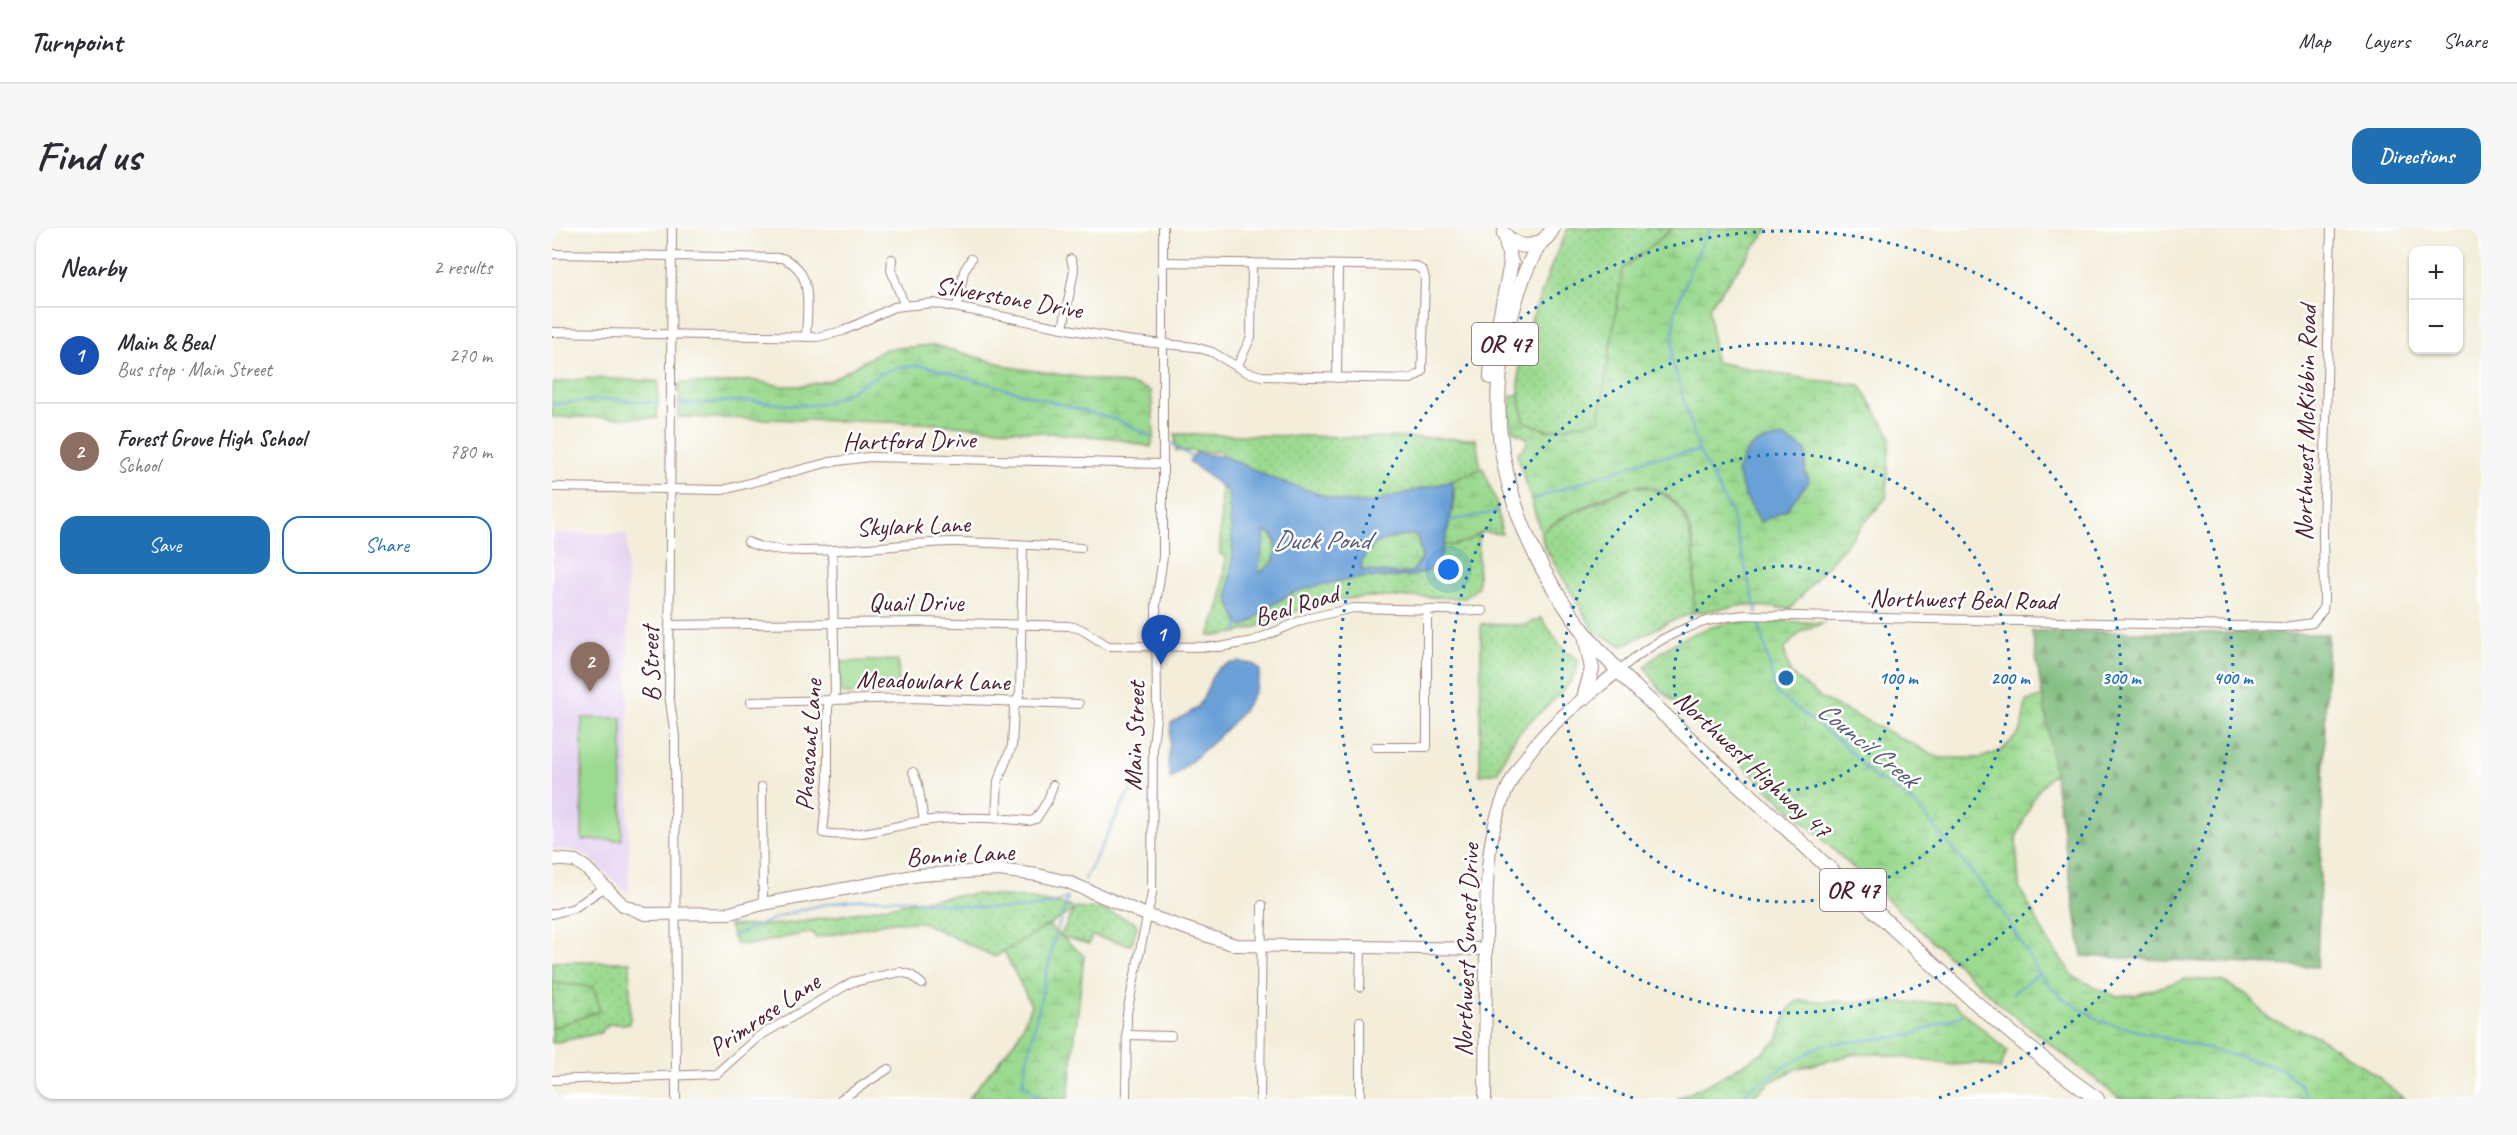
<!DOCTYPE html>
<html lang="en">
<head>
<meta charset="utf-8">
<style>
	body { margin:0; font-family:Caveat,sans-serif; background:#f7f7f7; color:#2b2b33 }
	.controls { position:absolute; right:18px; top:18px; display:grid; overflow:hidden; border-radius:12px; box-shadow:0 2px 4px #0004 }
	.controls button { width:54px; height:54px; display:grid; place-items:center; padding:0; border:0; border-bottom:2px solid #e1e1e2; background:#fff; color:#2b2b33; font:30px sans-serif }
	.you { position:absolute; left:897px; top:342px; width:21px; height:21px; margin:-15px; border:4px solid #fff; border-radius:50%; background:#1a73e8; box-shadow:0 0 0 9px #1a73e833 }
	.badge { display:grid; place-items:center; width:39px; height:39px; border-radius:50%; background:#1f6fb2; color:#fff; font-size:20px; font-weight:700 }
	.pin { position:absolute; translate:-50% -50px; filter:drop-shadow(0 2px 3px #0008) }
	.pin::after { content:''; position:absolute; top:32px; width:21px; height:18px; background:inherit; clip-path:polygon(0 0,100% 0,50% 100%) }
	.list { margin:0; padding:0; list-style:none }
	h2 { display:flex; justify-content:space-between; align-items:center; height:78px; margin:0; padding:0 24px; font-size:26px }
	h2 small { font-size:20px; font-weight:400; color:#7c7c81 }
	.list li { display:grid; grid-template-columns:39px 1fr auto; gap:18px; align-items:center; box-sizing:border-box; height:96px; padding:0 24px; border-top:2px solid #e1e1e2 }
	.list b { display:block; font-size:22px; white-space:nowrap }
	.list p { margin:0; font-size:20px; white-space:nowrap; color:#7c7c81 }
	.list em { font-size:20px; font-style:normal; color:#7c7c81 }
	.actions { display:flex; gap:12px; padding:18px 24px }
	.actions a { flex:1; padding:14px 0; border:2px solid #1f6fb2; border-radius:18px; text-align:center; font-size:21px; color:#1f6fb2 }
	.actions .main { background:#1f6fb2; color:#fff }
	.map { position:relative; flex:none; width:1929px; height:871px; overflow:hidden; border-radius:18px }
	header { display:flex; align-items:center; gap:36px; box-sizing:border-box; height:84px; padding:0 30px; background:#fff; border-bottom:2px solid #e1e1e2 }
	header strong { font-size:28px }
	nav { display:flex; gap:33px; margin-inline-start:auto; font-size:21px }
	.intro { display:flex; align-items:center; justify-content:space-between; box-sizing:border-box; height:144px; padding:0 36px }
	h1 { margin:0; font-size:42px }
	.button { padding:15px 27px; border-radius:18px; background:#1f6fb2; color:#fff; font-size:21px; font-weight:700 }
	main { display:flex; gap:36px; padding:0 36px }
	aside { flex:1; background:#fff; border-radius:18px; box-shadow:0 2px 4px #0004 }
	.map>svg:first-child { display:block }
	.built { fill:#e5d3f1 }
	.grass { fill:url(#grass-dots); stroke:#727c5e; stroke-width:1.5 }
	.forest { fill:url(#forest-firs); stroke:#636c52; stroke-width:1.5 }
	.wetland { fill:url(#wetland-marsh); stroke:#727c5e; stroke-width:1.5 }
	.park { fill:#9bda90; stroke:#727c5e; stroke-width:1.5 }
	.water { fill:#6ba0d8; stroke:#5a6082; stroke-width:1.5; fill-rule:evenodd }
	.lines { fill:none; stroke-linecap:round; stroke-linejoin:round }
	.stream { stroke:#6ba0d8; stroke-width:2 }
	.street-casing { stroke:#9e8682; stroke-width:10 }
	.secondary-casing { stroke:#9e8682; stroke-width:14 }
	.primary-casing { stroke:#9e8682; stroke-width:16 }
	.street { stroke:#fff; stroke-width:8 }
	.secondary { stroke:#fff; stroke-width:12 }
	.primary { stroke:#fff; stroke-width:14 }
	.ring { fill:none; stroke:#1f6fb2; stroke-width:3; stroke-dasharray:3 6 }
	.labels { text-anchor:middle; stroke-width:5; stroke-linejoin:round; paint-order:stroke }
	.shield { fill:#fff; stroke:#80626b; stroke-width:1.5 }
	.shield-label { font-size:24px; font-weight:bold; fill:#4a1f2b }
	.street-label { font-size:26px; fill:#4a1f2b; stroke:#fff }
	.water-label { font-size:27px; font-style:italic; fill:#595979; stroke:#fff }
	.centre { fill:#1f6fb2; stroke:#fff; stroke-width:3 }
	.ring-label { font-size:18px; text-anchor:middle; font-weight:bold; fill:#1f6fb2; stroke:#fff; stroke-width:5; stroke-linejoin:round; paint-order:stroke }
</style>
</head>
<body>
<header>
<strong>Turnpoint</strong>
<nav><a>Map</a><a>Layers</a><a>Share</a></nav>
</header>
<div class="intro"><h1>Find us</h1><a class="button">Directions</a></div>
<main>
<aside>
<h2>Nearby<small>2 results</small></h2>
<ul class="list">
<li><span class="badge" style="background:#1a4fb4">1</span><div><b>Main &amp; Beal</b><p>Bus stop · Main Street</p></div><em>270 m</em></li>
<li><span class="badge" style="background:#8d6e63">2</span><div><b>Forest Grove High School</b><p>School</p></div><em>780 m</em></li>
</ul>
<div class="actions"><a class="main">Save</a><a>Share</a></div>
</aside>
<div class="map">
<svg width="1929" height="871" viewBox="0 0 1929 871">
	<defs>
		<pattern id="grass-dots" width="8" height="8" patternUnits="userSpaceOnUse" patternTransform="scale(1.5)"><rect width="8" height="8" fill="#9bda90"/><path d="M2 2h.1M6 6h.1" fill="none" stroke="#87bb7c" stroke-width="1.8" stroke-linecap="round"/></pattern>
		<pattern id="forest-firs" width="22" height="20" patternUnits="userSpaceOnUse" patternTransform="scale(1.5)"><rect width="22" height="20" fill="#7cba7a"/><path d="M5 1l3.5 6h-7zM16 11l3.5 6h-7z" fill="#689764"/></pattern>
		<pattern id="wetland-marsh" width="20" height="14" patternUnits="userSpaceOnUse" patternTransform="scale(1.5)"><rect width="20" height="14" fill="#9bda90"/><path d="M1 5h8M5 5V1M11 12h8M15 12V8" fill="none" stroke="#87bb7c"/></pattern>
	</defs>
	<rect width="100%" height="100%" fill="#fff"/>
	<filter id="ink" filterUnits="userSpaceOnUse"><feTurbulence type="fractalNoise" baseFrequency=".0167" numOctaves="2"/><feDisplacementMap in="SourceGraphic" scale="12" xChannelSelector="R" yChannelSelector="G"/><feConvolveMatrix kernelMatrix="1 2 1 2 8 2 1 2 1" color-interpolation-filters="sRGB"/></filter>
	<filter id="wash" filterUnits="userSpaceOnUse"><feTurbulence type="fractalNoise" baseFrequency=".008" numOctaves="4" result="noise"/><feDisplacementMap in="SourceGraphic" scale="24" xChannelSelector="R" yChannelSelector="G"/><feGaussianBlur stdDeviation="1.35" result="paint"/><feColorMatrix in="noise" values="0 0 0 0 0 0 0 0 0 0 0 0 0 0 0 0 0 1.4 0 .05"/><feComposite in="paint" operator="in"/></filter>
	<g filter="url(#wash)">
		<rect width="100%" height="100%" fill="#f3edd9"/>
		<path class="built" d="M 0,305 L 75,306 L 77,667 L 36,628 L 19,622 L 0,621 Z"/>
		<g class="grass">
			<path d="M 1016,0 L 1121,0 L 1071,41 L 1048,192 L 997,203 L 971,193 L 967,166 L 967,125 L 1002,31 Z"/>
			<path d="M 623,206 L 924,211 L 928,236 L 926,359 L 913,370 C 868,370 820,365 775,374 C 732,383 705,407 657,408 L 669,373 L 673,329 L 668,326 L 670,224 L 624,223 Z"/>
			<path d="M 1083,258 C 1150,264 1143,335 1141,385 L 1119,393 L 1070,418 L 1042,403 L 992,318 L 989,305 L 1006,291 Z"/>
			<path d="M 989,390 L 1013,423 L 1025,430 C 1032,456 978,488 963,510 C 956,520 951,532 946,544 L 928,547 L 929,396 L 973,397 Z"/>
			<path d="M 424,666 L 475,670 L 530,681 L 548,681 L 583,694 L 585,699 L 579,717 L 540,708 L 537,716 L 508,708 L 522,682 L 443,729 L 370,694 L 340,694 L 264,710 L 260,704 L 197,717 L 183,715 L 177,697 C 260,702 341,671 424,666 Z"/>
			<path d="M 0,734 L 78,734 L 78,796 L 57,796 L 48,805 L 0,815 Z"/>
		</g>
		<path class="forest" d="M 1480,403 L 1776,406 L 1765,739 L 1530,728 Z"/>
		<g class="wetland">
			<path d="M 1121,0 L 1217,0 L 1157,79 L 1163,134 L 1254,151 L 1308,157 L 1338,207 L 1334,270 L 1238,381 L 1194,377 L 1141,385 C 1143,347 1150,290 1113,266 C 1104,260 1094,256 1083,258 C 1071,260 1059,266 1048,271 C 1027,281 1007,290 989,305 L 965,226 L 975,216 L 975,210 L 960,202 L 957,185 L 959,168 L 967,166 L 972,193 L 996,203 L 1047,192 L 1071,41 Z"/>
			<path d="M 382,117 L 464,140 L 587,158 L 599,163 L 602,206 L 599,219 L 561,210 L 372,195 L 127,189 L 127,155 L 165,156 L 198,152 L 230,158 L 250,158 L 279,152 L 333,121 Z"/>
			<path d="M 38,150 L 106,153 L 105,190 L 0,189 L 0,155 Z"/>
			<path d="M 931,240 L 944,274 L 950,306 L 930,304 C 920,312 904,319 891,317 C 895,299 907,272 900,253 Z"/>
			<path d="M 712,303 C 727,309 723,319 722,333 L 707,345 L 705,343 Z"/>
			<path d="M 860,307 L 865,308 L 870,330 L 860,344 L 847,346 L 808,342 C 811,312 836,310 860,307 Z"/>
			<path d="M 1208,392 L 1272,395 L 1250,403 L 1232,421 L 1238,445 L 1271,471 L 1388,530 L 1428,530 L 1449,523 L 1469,503 L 1474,473 L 1491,469 L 1502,545 L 1484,565 L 1464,610 L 1467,659 L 1496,713 L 1522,749 L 1563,768 L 1584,767 L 1633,751 L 1670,753 L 1694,766 L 1717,791 L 1765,808 L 1824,847 L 1852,871 L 1568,871 L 1564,868 L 1450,778 L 1106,459 L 1093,439 C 1122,407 1165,393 1208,392 Z"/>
			<path d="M 496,697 L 532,728 L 516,871 L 416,871 L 466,809 L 479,777 L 452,723 Z"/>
			<path d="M 0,755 L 42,759 L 48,783 L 0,800 Z"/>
			<path d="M 1246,773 L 1401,775 L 1455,823 L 1448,841 L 1425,835 L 1402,837 L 1327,826 L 1303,826 L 1244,841 L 1218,854 L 1198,871 L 1124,871 C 1141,865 1214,826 1224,813 C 1233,800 1231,780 1246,773 Z"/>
		</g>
		<g class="park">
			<path d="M 346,432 L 347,465 L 292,466 L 288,462 L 288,434 Z"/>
			<rect x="30" y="490" width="40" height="122"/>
		</g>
		<g class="water">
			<path d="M 1231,209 L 1254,222 L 1253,243 L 1257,253 L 1234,282 L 1208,294 L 1193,268 L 1185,244 C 1197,214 1200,215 1231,209 Z"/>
			<path d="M 644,225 L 675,229 L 719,250 L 788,273 L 815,275 L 900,253 C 905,266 892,333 880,340 C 857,355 833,346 809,350 C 787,353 762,357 741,365 C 724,372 707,388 692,399 L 686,395 L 676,370 L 681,324 L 676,264 L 637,233 ZM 712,304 L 719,306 L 724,313 L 722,333 L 708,345 L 706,342 L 712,315 ZM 860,307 L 865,308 L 870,330 L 860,344 L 847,346 L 809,342 C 811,312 836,310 860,307 Z"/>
			<path d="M 687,434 L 702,436 L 708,442 C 707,482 647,525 619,551 L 616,537 L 619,495 C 628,490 643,484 648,476 C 662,453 654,438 687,434 Z"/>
		</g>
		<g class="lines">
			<g class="stream">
				<path d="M 1158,0 L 1143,30 L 1123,82 L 1120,133 L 1147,223 L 1179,285 L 1205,385"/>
				<path d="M 0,176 L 59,171 L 107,175"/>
				<path d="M 127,176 C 152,177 177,171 201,173 C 225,175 247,181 271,175 C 313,163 322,135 373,138 L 568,193 L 600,209"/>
				<path d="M 619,215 L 641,230"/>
				<path d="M 981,271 L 1100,230 L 1147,223"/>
				<path d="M 895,293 L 945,284"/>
				<path d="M 1206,390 L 1224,465 L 1291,516 L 1322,549 L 1348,564 L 1366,579 L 1448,679 L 1489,749 L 1511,771 L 1551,794 L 1730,840 L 1749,858 L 1757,871"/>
				<path d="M 684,403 L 688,396"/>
				<path d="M 533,651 L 573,571 L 587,551"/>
				<path d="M 182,707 C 196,703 208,697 221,691 C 242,683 278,674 301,672 C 368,664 455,697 516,670"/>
				<path d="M 1460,766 L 1487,745"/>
				<path d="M 488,871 L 470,855 L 502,712 L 516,670"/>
				<path d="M 1188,871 L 1202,857 L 1269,817 L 1359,807 L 1410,787"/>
			</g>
		</g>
	</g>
	<g filter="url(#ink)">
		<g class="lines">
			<defs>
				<g id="street">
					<path d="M 120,0 L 117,466 L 123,509 L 124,871"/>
					<path d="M 0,26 L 230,30 C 263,42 255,80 254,109"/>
					<path d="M 340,31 L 339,42 L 352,76"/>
					<path d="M 405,79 L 412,43 L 419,31"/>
					<path d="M 511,100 L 522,42 L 519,31"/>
					<path d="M 0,104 L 265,109 L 291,103 L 342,79 L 381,75 L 573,112 L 643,119 L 660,124 L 694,144 L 710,148 L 859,151 L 870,144 L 873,51 L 871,43 L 864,38 L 611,34"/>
					<path d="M 685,139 L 699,109 L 700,35"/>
					<path d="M 785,150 L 786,37"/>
					<path d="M 0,259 L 171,262 L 278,234 L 317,229 L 611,236"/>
					<path d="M 196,314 C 233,334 353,314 401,314 C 444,314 487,318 529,320"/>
					<path d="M 280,322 L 283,465 L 276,478 L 276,551 L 271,605 C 304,611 339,598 371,593 C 406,588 441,589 477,593 L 484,591 L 496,572 L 501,557"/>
					<path d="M 117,397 L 370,394 L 517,398 L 529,401 L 556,418 L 668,419 L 701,413 L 753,391 L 801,380 L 931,383"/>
					<path d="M 1066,443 C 1105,410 1141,391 1192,387 L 1732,399 L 1760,395 L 1771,382 L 1772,373 L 1771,305 L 1779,0"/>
					<path d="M 199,474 L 359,470 L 527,476"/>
					<path d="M 823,519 L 875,519 L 875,381"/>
					<path d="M 361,544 L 366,556 L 372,593"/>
					<path d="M 210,559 L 211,676"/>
					<path d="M 444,590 L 446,553 L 460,518 L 462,481 L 468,465 L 471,318"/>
					<path d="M 0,686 L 22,680 L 53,659"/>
					<path d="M 808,759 L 809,720"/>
					<path d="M 575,807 L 619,808"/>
					<path d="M 0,852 L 164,846 L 206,809 L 300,754 L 348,744 L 359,747 L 370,756"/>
					<path d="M 289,871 L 336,841"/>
					<path d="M 574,871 L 575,785 L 600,665 L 601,518 L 605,480 L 604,376 L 611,329 L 611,0"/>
					<path d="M 708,871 L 710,677"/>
					<path d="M 808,871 L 808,793"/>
				</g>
				<g id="secondary">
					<path d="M 0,631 L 23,633 L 33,639 L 71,677 L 93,686 L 178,685 L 211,676 L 367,647 L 447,642 L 486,647 L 516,654 L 597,688 L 683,717 L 934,721"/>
					<path d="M 933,871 C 933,824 934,777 934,730 C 935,653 929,586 979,522 C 1003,490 1036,468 1066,443"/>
				</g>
				<g id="primary">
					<path d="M 952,6 C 967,24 990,21 1001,0"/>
					<path d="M 989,14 C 969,44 960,83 952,119 C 931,220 970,325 1033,405 C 1058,437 1089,465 1119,493 C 1167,539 1217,584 1266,630 C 1356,713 1444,800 1545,871"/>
					<path d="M 939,149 L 940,130 L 959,35 L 953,7"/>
					<path d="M 1032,470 L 1040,441 L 1033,407"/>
				</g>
			</defs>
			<use href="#street" class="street-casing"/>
			<use href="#secondary" class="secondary-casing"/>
			<use href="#primary" class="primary-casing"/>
			<use href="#street" class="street"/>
			<use href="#secondary" class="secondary"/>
			<use href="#primary" class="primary"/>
		</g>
	</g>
	<g class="ring">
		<circle cx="1234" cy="450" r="112"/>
		<circle cx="1234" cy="450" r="224"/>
		<circle cx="1234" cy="450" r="335"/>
		<path d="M1081 870A447 447 0 1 1 1387 870"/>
	</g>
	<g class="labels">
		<g class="shield">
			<rect x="920" y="95" width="66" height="42" rx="4.5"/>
			<rect x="1268" y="641" width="66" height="42" rx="4.5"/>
		</g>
		<g class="shield-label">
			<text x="953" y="124">OR 47</text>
			<text x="1301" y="670">OR 47</text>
		</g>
		<g class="street-label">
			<text transform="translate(457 69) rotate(10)" y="9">Silverstone Drive</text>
			<text transform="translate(1753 195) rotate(-89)" y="9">Northwest McKibbin Road</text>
			<text transform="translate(357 212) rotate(-1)" y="9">Hartford Drive</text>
			<text transform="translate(361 297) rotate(-2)" y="9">Skylark Lane</text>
			<text transform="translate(1411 371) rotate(1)" y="9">Northwest Beal Road</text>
			<text x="364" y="383">Quail Drive</text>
			<text transform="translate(744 377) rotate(-17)" y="9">Beal Road</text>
			<text transform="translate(98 436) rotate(-91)" y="9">B Street</text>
			<text transform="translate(381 452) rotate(1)" y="9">Meadowlark Lane</text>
			<text transform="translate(582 508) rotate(-88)" y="9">Main Street</text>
			<text transform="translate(256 517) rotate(-86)" y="9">Pheasant Lane</text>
			<text transform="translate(1201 536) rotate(43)" y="9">Northwest Highway 47</text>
			<text transform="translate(408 626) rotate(-3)" y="9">Bonnie Lane</text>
			<text transform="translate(914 722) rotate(-88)" y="9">Northwest Sunset Drive</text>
			<text transform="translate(212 786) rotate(-34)" y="9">Primrose Lane</text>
		</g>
		<g class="water-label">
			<text x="769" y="321">Duck Pond</text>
			<text transform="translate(1316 516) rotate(39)" y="9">Council Creek</text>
		</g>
	</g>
	<circle cx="1234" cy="450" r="9" class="centre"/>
	<g class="ring-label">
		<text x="1346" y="456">100 m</text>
		<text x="1458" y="456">200 m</text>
		<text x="1569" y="456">300 m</text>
		<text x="1681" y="456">400 m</text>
	</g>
</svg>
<div class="controls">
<button>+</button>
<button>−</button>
</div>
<div class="you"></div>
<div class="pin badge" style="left:609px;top:437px;background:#1a4fb4">1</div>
<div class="pin badge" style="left:38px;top:464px;background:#8d6e63">2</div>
</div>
</main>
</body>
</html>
